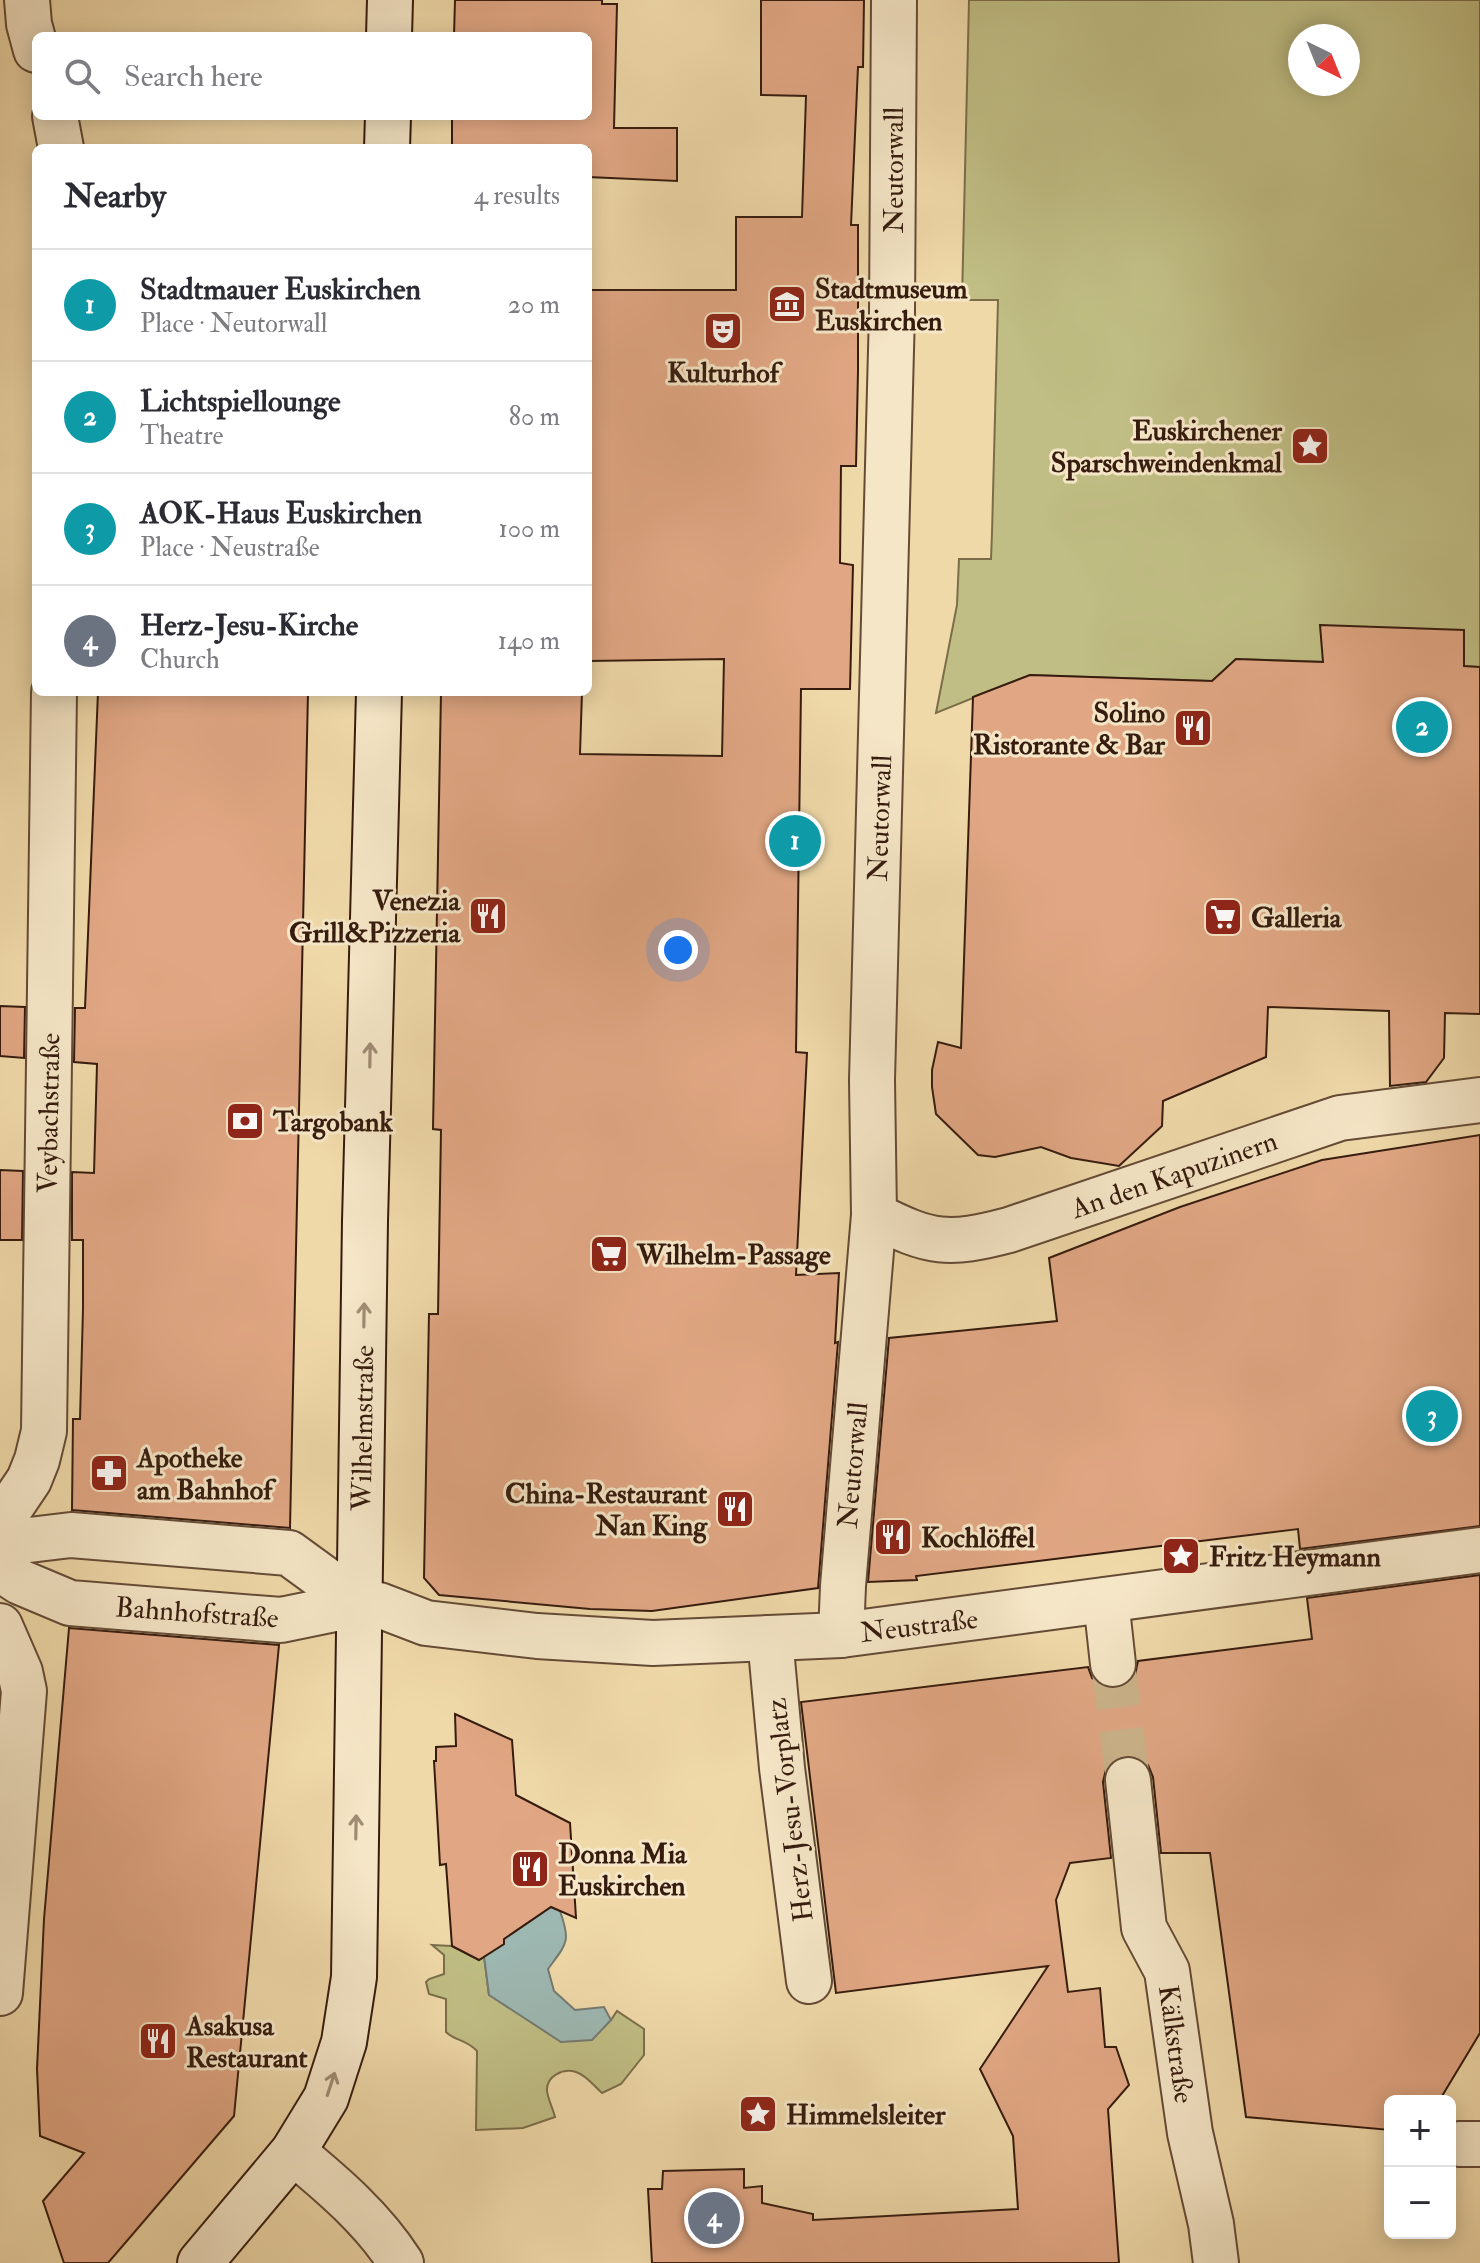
<!DOCTYPE html>
<html lang="en">
<head>
<meta charset="utf-8">
<style>
	body { margin:0; font-family:"IM FELL Double Pica",serif; background:#f2f2f3; color:#2b2b33 }
	.controls { position:absolute; right:24px; bottom:24px; display:grid; overflow:hidden; border-radius:12px; box-shadow:0 4px 20px #0003 }
	.controls button { width:72px; height:72px; display:grid; place-items:center; padding:0; border:0; border-bottom:2px solid #e1e1e2; background:#fff; color:#2b2b33; font:40px sans-serif }
	.compass { position:absolute; left:1288px; top:24px; width:72px; height:72px; border-radius:50%; background:#fff; box-shadow:0 4px 20px #0003; rotate:137deg }
	.you { position:absolute; left:678px; top:950px; width:28px; height:28px; margin:-20px; border:6px solid #fff; border-radius:50%; background:#1a73e8; box-shadow:0 0 0 12px #1a73e833 }
	.badge { display:grid; place-items:center; width:52px; height:52px; border-radius:50%; background:#b45309; color:#fff; font-size:26px; font-weight:700 }
	.pin { position:absolute; translate:-50% -50%; border:4px solid #fff; box-shadow:0 2px 8px #0006 }
	.list { margin:0; padding:0; list-style:none }
	h2 { display:flex; justify-content:space-between; align-items:center; height:104px; margin:0; padding:0 32px; font-size:34px }
	h2 small { font-size:26px; font-weight:400; color:#7c7c81 }
	.list li { display:grid; grid-template-columns:52px 1fr auto; gap:24px; align-items:center; box-sizing:border-box; height:112px; padding:0 32px; border-top:2px solid #e1e1e2 }
	.list b { display:block; font-size:30px; white-space:nowrap }
	.list p { margin:0; font-size:26px; white-space:nowrap; color:#7c7c81 }
	.list em { font-size:26px; font-style:normal; color:#7c7c81 }
	.icon { flex:none; width:44px; height:44px; fill:none; stroke:currentColor; stroke-width:2; stroke-linecap:round; stroke-linejoin:round }
	.map { position:relative; flex:none; width:1480px; height:2263px; overflow:hidden }
	.search { position:absolute; background:#fff; box-shadow:0 4px 20px #0003; left:32px; top:32px; width:560px; height:88px; display:flex; align-items:center; gap:20px; box-sizing:border-box; padding:0 28px; border-radius:12px; color:#7c7c81; font-size:30px }
	.panel { position:absolute; background:#fff; box-shadow:0 4px 20px #0003; left:32px; top:144px; width:560px; height:552px; border-radius:12px }
	.map>svg:first-child { display:block }
	.green { fill:#c0be84; stroke:#7b6d4a; stroke-width:2; fill-rule:evenodd }
	.water { fill:#9db8b2; stroke:#747a71; stroke-width:2 }
	.building { fill:#e1a784; stroke:#361c0f; stroke-width:2 }
	.lines { fill:none; stroke-linecap:round; stroke-linejoin:round }
	.street-tunnel { stroke:#cbb38a; stroke-width:44; stroke-dasharray:44 22; stroke-linecap:butt }
	.street-casing { stroke:#644b36; stroke-width:48 }
	.secondary-casing { stroke:#361c0f; stroke-width:48 }
	.street { stroke:#f5e6c7; stroke-width:44 }
	.secondary { stroke:#f5e6c7; stroke-width:44 }
	.oneway { stroke:#9f8b74 }
	.labels { text-anchor:middle; stroke-width:6; stroke-linejoin:round; paint-order:stroke }
	.street-label { font-size:28px; fill:#361c0f; stroke:#f5e6c7 }
	.poi-label { font-size:28px; font-weight:bold; fill:#361c0f; stroke:#f5e6c7; text-anchor:start }
</style>
</head>
<body>
<div class="map">
<svg width="1480" height="2263" viewBox="0 0 1480 2263">
	<rect width="100%" height="100%" fill="#f0d9a9"/>
	<filter id="stains"><feTurbulence type="fractalNoise" baseFrequency=".0025" numOctaves="4"/><feColorMatrix values="0 0 0 0 .2 0 0 0 0 .09 0 0 0 0 .02 0 0 0 .5 -.17"/></filter>
	<radialGradient id="worn" r=".72"><stop offset=".6" stop-color="#630" stop-opacity="0"/><stop offset="1" stop-color="#630" stop-opacity=".3"/></radialGradient>
	<g class="green">
		<path d="M 969,0 L 1480,0 L 1480,667 L 1236,659 L 1212,681 L 1030,675 L 936,713 L 957,605 L 959,559 L 991,559 L 992,533 L 998,300 L 962,300 ZM 1300,36 L 1348,36 L 1348,84 L 1300,84 Z"/>
		<path d="M 432,1945 L 452,1946 L 479,1960 L 484,1956 L 489,1995 L 611,2020 L 617,2011 L 644,2029 L 644,2055 L 621,2084 L 602,2093 C 594,2086 586,2075 576,2072 C 563,2068 546,2076 547,2091 C 548,2099 553,2109 555,2117 L 523,2128 L 476,2130 L 477,2051 C 466,2039 455,2041 446,2032 L 446,1999 L 429,1994 L 426,1982 L 429,1979 L 444,1974 L 444,1955 Z"/>
	</g>
	<path class="water" d="M 551,1907 L 560,1911 C 571,1942 567,1943 548,1969 L 554,1991 L 575,2010 L 604,2007 L 611,2020 L 592,2040 L 561,2042 L 489,1995 L 484,1956 L 504,1944 L 504,1939 Z"/>
	<g class="building">
		<path d="M 455,0 L 602,0 L 602,4 L 617,4 L 614,128 L 677,128 L 677,181 L 588,177 L 588,148 L 452,148 L 452,116 L 588,116 L 588,36 L 454,36 Z"/>
		<path d="M 761,0 L 864,0 L 863,67 L 858,67 L 851,225 L 858,225 L 858,371 L 856,466 L 841,466 L 840,563 L 853,565 L 850,689 L 801,689 L 796,1052 L 807,1053 L 796,1275 L 839,1273 L 835,1343 L 838,1342 L 818,1588 L 652,1611 L 590,1609 L 439,1595 L 424,1578 L 429,1314 L 438,1314 L 441,1130 L 433,1129 L 441,692 L 582,692 L 580,754 L 722,756 L 724,659 L 588,661 L 588,290 L 736,290 L 736,217 L 802,217 L 806,96 L 761,95 Z"/>
		<path d="M 1320,625 L 1464,630 L 1464,666 L 1480,667 L 1480,1014 L 1445,1013 L 1444,1058 L 1426,1082 L 1390,1086 L 1389,1011 L 1268,1007 L 1266,1057 L 1163,1101 L 1162,1126 L 1119,1166 L 1071,1158 L 1041,1147 L 995,1157 L 978,1155 L 936,1114 L 932,1087 L 932,1070 L 938,1042 L 961,1048 L 973,697 L 1030,675 L 1212,681 L 1236,659 L 1323,662 Z"/>
		<path d="M 98,692 L 308,692 L 290,1528 L 72,1510 L 73,1419 L 80,1419 L 83,1309 L 83,1240 L 72,1240 L 72,1172 L 94,1173 L 97,1064 L 74,1062 L 75,1008 L 85,1008 Z"/>
		<path d="M 0,1006 L 25,1007 L 24,1058 L 0,1056 Z"/>
		<path d="M 1480,1135 L 1480,1526 L 1300,1549 L 1298,1529 L 916,1576 L 917,1580 L 868,1582 L 889,1338 L 1057,1321 L 1049,1258 L 1180,1207 L 1322,1160 Z"/>
		<path d="M 0,1170 L 23,1171 L 22,1240 L 0,1240 Z"/>
		<path d="M 1480,1575 L 1480,2033 L 1439,2101 L 1390,2101 L 1390,2130 L 1246,2117 L 1210,1853 L 1161,1853 L 1153,1777 L 1148,1765 L 1139,1758 L 1125,1755 L 1113,1760 L 1106,1769 L 1103,1782 L 1111,1858 L 1070,1863 L 1056,1900 L 1068,1992 L 1100,1988 L 1105,2047 L 1116,2047 L 1129,2085 L 1108,2109 L 1119,2263 L 652,2263 L 648,2189 L 662,2189 L 663,2171 L 744,2169 L 744,2188 L 762,2186 L 762,2203 L 813,2214 L 813,2220 L 1018,2209 L 1013,2136 L 980,2069 L 1048,1966 L 836,1993 L 801,1702 L 1088,1667 L 1092,1678 L 1102,1686 L 1116,1689 L 1127,1685 L 1135,1675 L 1138,1661 L 1312,1639 L 1307,1598 Z"/>
		<path d="M 69,1628 L 279,1645 L 234,2116 L 108,2263 L 64,2263 L 43,2201 L 84,2153 L 40,2136 L 37,2069 L 44,1919 Z"/>
		<path d="M 455,1714 L 512,1740 L 516,1795 L 570,1823 L 576,1918 L 551,1907 L 504,1939 L 504,1944 L 479,1960 L 452,1946 L 446,1864 L 440,1865 L 434,1761 L 436,1761 L 436,1747 L 456,1746 Z"/>
	</g>
	<g class="lines">
		<path class="street-tunnel" d="M 1113,1664 L 1128,1780"/>
		<defs>
			<g id="street">
				<path d="M 27,0 L 29,24 L 36,50"/>
				<path d="M 55,116 L 61,148"/>
				<path d="M 874,1215 C 931,1244 948,1246 1009,1230 L 1340,1118 L 1480,1100"/>
				<path d="M 0,1523 L 29,1480 L 37,1460 L 44,1431 L 54,692"/>
				<path d="M 0,1550 L 21,1541 L 71,1535 L 289,1553 L 359,1604"/>
				<path d="M 0,1569 L 20,1582 L 70,1603 L 281,1620 L 359,1604 L 379,1605 L 426,1623 L 537,1636 L 653,1643 L 841,1635 L 1480,1550"/>
				<path d="M 1106,1600 L 1113,1664"/>
				<path d="M 0,1626 L 20,1672 L 24,1691 L 0,1993"/>
				<path d="M 841,1635 L 843,1586 L 874,1215 L 872,1080 L 892,312 L 894,0"/>
				<path d="M 770,1638 L 782,1768 L 809,1981"/>
				<path d="M 1128,1780 L 1144,1928 L 1167,1971 L 1190,2133 L 1211,2224 L 1216,2263"/>
				<path d="M 1459,2144 L 1480,2144"/>
				<path d="M 293,2152 C 333,2185 373,2219 401,2263"/>
			</g>
			<g id="secondary">
				<path d="M 389,36 L 390,0"/>
				<path d="M 387,148 L 388,116"/>
				<path d="M 200,2263 L 293,2152 L 326,2098 L 344,2042 L 354,1977 L 365,1221 L 379,692"/>
			</g>
		</defs>
		<use href="#street" class="street-casing"/>
		<use href="#secondary" class="secondary-casing"/>
		<use href="#street" class="street"/>
		<use href="#secondary" class="secondary"/>
	</g>
	<defs><path id="oneway-shaft" d="M-6 0H5M1.5-3L5.5 0L1.5 3" fill="none" stroke-width="1.6" stroke-linecap="round" stroke-linejoin="round" transform="scale(2)"/></defs>
	<g class="oneway">
		<use href="#oneway-shaft" transform="translate(370 1055) rotate(-89)"/>
		<use href="#oneway-shaft" transform="translate(364 1315) rotate(-89)"/>
		<use href="#oneway-shaft" transform="translate(356 1827) rotate(-89)"/>
		<use href="#oneway-shaft" transform="translate(331 2084) rotate(-72)"/>
	</g>
	<defs>
		<symbol id="museum-square" viewBox="-11 -11 22 22"><rect x="-9" y="-9" width="18" height="18" rx="4" fill="#8f2418" stroke="#f5e6c7"/><path d="M0-6L6-3V-2H-6V-3ZM-5-1h2V3h-2ZM-1-1h2V3h-2ZM3-1h2V3H3ZM-6 4H6V6H-6Z" fill="#fff"/></symbol>
		<symbol id="theatre-square" viewBox="-11 -11 22 22"><rect x="-9" y="-9" width="18" height="18" rx="4" fill="#8f2418" stroke="#f5e6c7"/><path d="M-5-5.5Q0-4 5-5.5V0Q5 5 0 6Q-5 5-5 0ZM-3.3-2.5H-1v1.5H-3.3ZM1-2.5H3.3v1.5H1ZM-2.8 1Q0 5.5 2.8 1Z" fill="#fff"/></symbol>
		<symbol id="sight-square" viewBox="-11 -11 22 22"><rect x="-9" y="-9" width="18" height="18" rx="4" fill="#8f2418" stroke="#f5e6c7"/><path d="M0-6L1.8-2.2L6-1.7L2.9 1.2L3.7 5.4L0 3.3L-3.7 5.4L-2.9 1.2L-6-1.7L-1.8-2.2Z" fill="#fff"/></symbol>
		<symbol id="restaurant-square" viewBox="-11 -11 22 22"><rect x="-9" y="-9" width="18" height="18" rx="4" fill="#8f2418" stroke="#f5e6c7"/><path d="M-5-6h1v4h1v-4h1v4h1v-4h1v5L-1.5 .5V6h-2V.5L-5-1ZM5-6V6H3V1.5H1.5Q1.5-4 5-6Z" fill="#fff"/></symbol>
		<symbol id="supermarket-square" viewBox="-11 -11 22 22"><rect x="-9" y="-9" width="18" height="18" rx="4" fill="#8f2418" stroke="#f5e6c7"/><path d="M-6-5.5h2.5l.6 2H6L4.5 2H-2.5L-4.4-4H-6ZM-1.5 3.2a1.3 1.3 0 1 0 .1 0ZM3 3.2a1.3 1.3 0 1 0 .1 0Z" fill="#fff"/></symbol>
		<symbol id="bank-square" viewBox="-11 -11 22 22"><rect x="-9" y="-9" width="18" height="18" rx="4" fill="#8f2418" stroke="#f5e6c7"/><path d="M-6-4H6V4H-6ZM0-2.3a2.3 2.3 0 1 0 0 4.6a2.3 2.3 0 1 0 0-4.6Z" fill="#fff"/></symbol>
		<symbol id="pharmacy-square" viewBox="-11 -11 22 22"><rect x="-9" y="-9" width="18" height="18" rx="4" fill="#8f2418" stroke="#f5e6c7"/><path d="M-2-6h4v4h4v4h-4v4h-4v-4h-4v-4h4Z" fill="#fff"/></symbol>
	</defs>
	<g fill-rule="evenodd">
		<use href="#museum-square" x="765" y="282" width="44" height="44"/>
		<use href="#theatre-square" x="701" y="309" width="44" height="44"/>
		<use href="#sight-square" x="1288" y="424" width="44" height="44"/>
		<use href="#restaurant-square" x="1171" y="706" width="44" height="44"/>
		<use href="#restaurant-square" x="466" y="894" width="44" height="44"/>
		<use href="#supermarket-square" x="1201" y="895" width="44" height="44"/>
		<use href="#bank-square" x="223" y="1099" width="44" height="44"/>
		<use href="#supermarket-square" x="587" y="1232" width="44" height="44"/>
		<use href="#pharmacy-square" x="87" y="1451" width="44" height="44"/>
		<use href="#restaurant-square" x="713" y="1487" width="44" height="44"/>
		<use href="#restaurant-square" x="871" y="1515" width="44" height="44"/>
		<use href="#sight-square" x="1159" y="1534" width="44" height="44"/>
		<use href="#restaurant-square" x="508" y="1847" width="44" height="44"/>
		<use href="#restaurant-square" x="136" y="2019" width="44" height="44"/>
		<use href="#sight-square" x="736" y="2092" width="44" height="44"/>
	</g>
	<g class="labels">
		<g class="street-label">
			<text transform="translate(893 170) rotate(-90)" y="10">Neutorwall</text>
			<text transform="translate(879 818) rotate(-88)" y="10">Neutorwall</text>
			<text transform="translate(48 1113) rotate(-89)" y="10">Veybachstraße</text>
			<text transform="translate(1174 1174) rotate(-19)" y="10">An den Kapuzinern</text>
			<text transform="translate(362 1428) rotate(-89)" y="10">Wilhelmstraße</text>
			<text transform="translate(852 1465) rotate(-85)" y="10">Neutorwall</text>
			<text transform="translate(197 1612) rotate(4)" y="10">Bahnhofstraße</text>
			<text transform="translate(919 1625) rotate(-7)" y="10">Neustraße</text>
			<text transform="translate(789 1810) rotate(-97)" y="10">Herz-Jesu-Vorplatz</text>
			<text transform="translate(1177 2044) rotate(82)" y="10">Kälkstraße</text>
		</g>
		<g class="poi-label">
			<text x="815" y="298">Stadtmuseum<tspan x="815" dy="32">Euskirchen</tspan></text>
			<text x="723" y="382" text-anchor="middle">Kulturhof</text>
			<text x="1282" y="440" text-anchor="end">Euskirchener<tspan x="1282" dy="32">Sparschweindenkmal</tspan></text>
			<text x="1165" y="722" text-anchor="end">Solino<tspan x="1165" dy="32">Ristorante &amp; Bar</tspan></text>
			<text x="460" y="910" text-anchor="end">Venezia<tspan x="460" dy="32">Grill&amp;Pizzeria</tspan></text>
			<text x="1251" y="927">Galleria</text>
			<text x="273" y="1131">Targobank</text>
			<text x="637" y="1264">Wilhelm-Passage</text>
			<text x="137" y="1467">Apotheke<tspan x="137" dy="32">am Bahnhof</tspan></text>
			<text x="707" y="1503" text-anchor="end">China-Restaurant<tspan x="707" dy="32">Nan King</tspan></text>
			<text x="921" y="1547">Kochlöffel</text>
			<text x="1209" y="1566">Fritz Heymann</text>
			<text x="558" y="1863">Donna Mia<tspan x="558" dy="32">Euskirchen</tspan></text>
			<text x="186" y="2035">Asakusa<tspan x="186" dy="32">Restaurant</tspan></text>
			<text x="786" y="2124">Himmelsleiter</text>
		</g>
	</g>
	<rect width="100%" height="100%" filter="url(#stains)"/>
	<rect width="100%" height="100%" fill="url(#worn)"/>
</svg>
<div class="controls">
<button>+</button>
<button>−</button>
</div>
<svg class="compass" viewBox="-18 -18 36 36"><path d="M0-13l5 13h-10z" fill="#e53935"/><path d="M0 13l5-13h-10z" fill="#7c7c81"/></svg>
<div class="you"></div>
<div class="pin badge" style="left:795px;top:841px;background:#0f9aa8">1</div>
<div class="pin badge" style="left:1422px;top:727px;background:#0f9aa8">2</div>
<div class="pin badge" style="left:1432px;top:1416px;background:#0f9aa8">3</div>
<div class="pin badge" style="left:714px;top:2218px;background:#6b7280">4</div>
<div class="search"><svg class="icon" aria-label="search" viewBox="0 0 24 24"><circle cx="10" cy="10" r="6"/><path d="M15 15l6 6"/></svg>Search here</div>
<section class="panel">
<h2>Nearby<small>4 results</small></h2>
<ul class="list">
<li><span class="badge" style="background:#0f9aa8">1</span><div><b>Stadtmauer Euskirchen</b><p>Place · Neutorwall</p></div><em>20 m</em></li>
<li><span class="badge" style="background:#0f9aa8">2</span><div><b>Lichtspiellounge</b><p>Theatre</p></div><em>80 m</em></li>
<li><span class="badge" style="background:#0f9aa8">3</span><div><b>AOK-Haus Euskirchen</b><p>Place · Neustraße</p></div><em>100 m</em></li>
<li><span class="badge" style="background:#6b7280">4</span><div><b>Herz-Jesu-Kirche</b><p>Church</p></div><em>140 m</em></li>
</ul>
</section>
</div>
</body>
</html>
